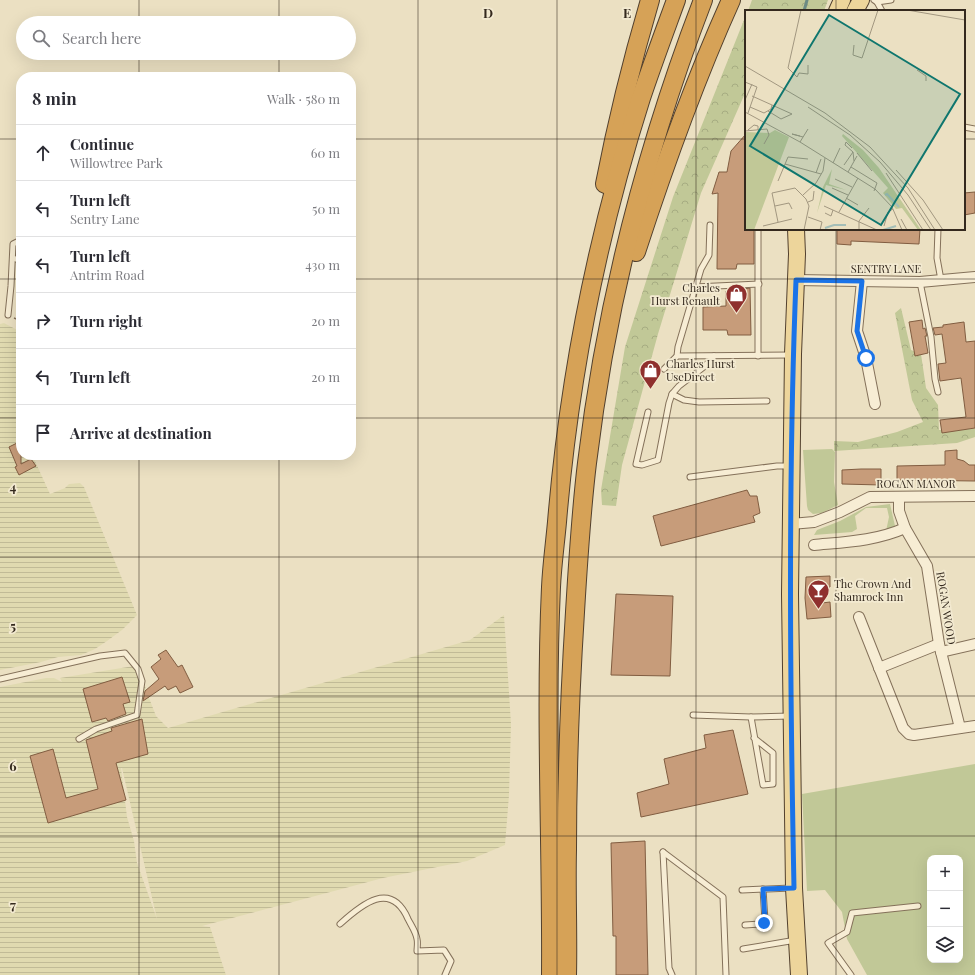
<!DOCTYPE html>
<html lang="en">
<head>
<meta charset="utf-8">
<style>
	body { margin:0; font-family:"Playfair Display",serif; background:#f2f2f3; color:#2b2b33 }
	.controls { position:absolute; right:12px; bottom:12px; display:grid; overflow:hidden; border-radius:8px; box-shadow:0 4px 16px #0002 }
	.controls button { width:36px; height:36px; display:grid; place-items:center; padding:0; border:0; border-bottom:1px solid #e1e1e2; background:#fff; color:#2b2b33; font:20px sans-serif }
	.stop { position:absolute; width:12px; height:12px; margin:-9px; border:3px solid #1a73e8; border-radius:50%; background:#fff }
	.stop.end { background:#1a73e8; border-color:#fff; box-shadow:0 1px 4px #0008 }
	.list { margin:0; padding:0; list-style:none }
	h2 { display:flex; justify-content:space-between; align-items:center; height:52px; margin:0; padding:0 16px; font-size:17px }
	h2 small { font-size:13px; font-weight:400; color:#7c7c81 }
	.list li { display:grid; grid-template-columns:26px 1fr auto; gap:12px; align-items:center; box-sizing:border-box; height:56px; padding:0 16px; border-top:1px solid #e1e1e2 }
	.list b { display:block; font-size:15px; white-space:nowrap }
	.list p { margin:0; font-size:13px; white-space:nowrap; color:#7c7c81 }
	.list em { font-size:13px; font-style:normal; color:#7c7c81 }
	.icon { flex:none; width:22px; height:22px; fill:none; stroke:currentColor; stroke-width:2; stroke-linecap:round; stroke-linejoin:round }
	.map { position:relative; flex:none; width:975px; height:975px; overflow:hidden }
	.search { position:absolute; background:#fff; box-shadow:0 4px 16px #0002; left:16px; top:16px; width:340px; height:44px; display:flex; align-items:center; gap:10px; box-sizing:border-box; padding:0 14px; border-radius:22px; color:#7c7c81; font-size:15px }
	.panel { position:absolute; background:#fff; box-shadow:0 4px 16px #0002; left:16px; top:72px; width:340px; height:388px; border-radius:16px }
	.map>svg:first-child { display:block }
	.farmland { fill:url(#farmland-rules); fill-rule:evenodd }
	.grass { fill:#c1c897; fill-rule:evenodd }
	.forest { fill:url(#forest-crowns) }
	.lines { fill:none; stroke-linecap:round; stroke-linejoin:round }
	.stream { stroke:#6c8b84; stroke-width:3 }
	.building { fill:#c79c7a; stroke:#815d41 }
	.lane-casing { stroke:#84715a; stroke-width:7 }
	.street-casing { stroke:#84715a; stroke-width:12 }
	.primary-casing { stroke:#52402e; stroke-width:18 }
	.highway-casing { stroke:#52402e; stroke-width:20 }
	.path { stroke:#84715a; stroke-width:1.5; stroke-dasharray:3 2; stroke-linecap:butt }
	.lane { stroke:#f7edd4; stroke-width:5 }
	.street { stroke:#f7edd4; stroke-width:10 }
	.primary { stroke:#edd59b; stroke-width:16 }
	.highway { stroke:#d6a257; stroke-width:18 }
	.route { stroke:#1a73e8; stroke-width:5 }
	.grid { fill:none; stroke:#34291e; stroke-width:1; stroke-opacity:0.55 }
	.labels { text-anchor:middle; stroke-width:3.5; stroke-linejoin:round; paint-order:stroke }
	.street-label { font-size:11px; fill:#34291e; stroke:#f3ead1 }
	.poi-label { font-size:11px; fill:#34291e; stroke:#f3ead1; text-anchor:start }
	.inset-river { fill:none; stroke:#a4beb7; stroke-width:2 }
	.inset-road { fill:none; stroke:#a29780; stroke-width:1 }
	.view { fill:#0f766e; fill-opacity:0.15; stroke:#0f766e; stroke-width:2 }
	.inset-edge { fill:none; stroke:#34291e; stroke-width:2 }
	.grid-label { font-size:13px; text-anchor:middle; font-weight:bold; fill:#34291e; stroke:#f3ead1; stroke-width:3.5; stroke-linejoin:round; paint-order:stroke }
</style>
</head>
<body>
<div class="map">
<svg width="975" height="975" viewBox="0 0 975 975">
	<defs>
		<pattern id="farmland-rules" width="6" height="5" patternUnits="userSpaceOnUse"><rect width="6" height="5" fill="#e0dab0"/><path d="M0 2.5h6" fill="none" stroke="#c1bb97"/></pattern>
		<pattern id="forest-crowns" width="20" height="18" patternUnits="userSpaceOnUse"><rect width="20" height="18" fill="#c1c897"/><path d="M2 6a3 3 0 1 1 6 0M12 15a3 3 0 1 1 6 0" fill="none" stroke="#a6ac82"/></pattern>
	</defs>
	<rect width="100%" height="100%" fill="#ebe0c2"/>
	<g class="farmland">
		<path d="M 4,323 L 21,332 L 21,455 L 35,455 L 34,459 L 50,494 L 65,488 L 69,484 L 80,483 L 84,487 L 137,615 L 122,630 L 107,641 L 95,649 L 81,655 L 58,657 L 41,662 L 0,670 L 0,324 Z"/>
		<path d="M 504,615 L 511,724 L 509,795 L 505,845 L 467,861 L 383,878 L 202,926 L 210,927 L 226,975 L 0,975 L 0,687 L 46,678 L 54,678 L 62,682 L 60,678 L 140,665 L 146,690 L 156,716 L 168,728 L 470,640 ZM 121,768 L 122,768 L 157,919 L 137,863 L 134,841 L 127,817 Z"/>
	</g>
	<g class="grass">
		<path d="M 832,449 L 835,452 L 834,482 L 838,505 L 822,513 L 813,514 L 808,510 L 807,506 L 803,450 Z"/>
		<path d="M 890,504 L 895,526 L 886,531 L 889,517 L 887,508 L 866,508 L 855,516 L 857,529 L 852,532 L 814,535 L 817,530 L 840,521 L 866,507 Z"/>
		<path d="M 975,764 L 975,975 L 867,975 L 847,939 L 842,912 L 825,890 L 807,891 L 802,794 ZM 930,858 L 960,858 L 960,960 L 930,960 Z"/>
	</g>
	<g class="forest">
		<path d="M 752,0 L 828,0 L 824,11 L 748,11 Z"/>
		<path d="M 746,15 L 746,91 L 701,193 L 658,334 L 622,465 L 616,506 L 602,505 L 601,490 L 625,347 L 673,197 Z"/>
		<path d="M 901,308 L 911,350 L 921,354 L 926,388 L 938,405 L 939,430 L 973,429 L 975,428 L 975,437 L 957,443 L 834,451 L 834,441 L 858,442 L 897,432 L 923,422 L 912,400 L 895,313 Z"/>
	</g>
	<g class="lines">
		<path class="stream" d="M 804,11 L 807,0"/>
	</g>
	<g class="building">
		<path d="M 746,134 L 746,153 L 745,155 L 746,229 L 754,229 L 754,264 L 737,264 L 736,269 L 717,269 L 718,193 L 712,194 L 719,172 L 727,172 L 731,151 Z"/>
		<path d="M 975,192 L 975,213 L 964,215 L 964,193 Z"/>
		<path d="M 837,229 L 920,229 L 919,244 L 851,241 L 851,245 L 837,244 Z"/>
		<path d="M 750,288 L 751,335 L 728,335 L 727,330 L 703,330 L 703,307 L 726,306 L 726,291 Z"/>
		<path d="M 922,320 L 923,329 L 925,328 L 927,336 L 925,336 L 928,353 L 915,356 L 909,322 Z"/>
		<path d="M 964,322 L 966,342 L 975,341 L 975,428 L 942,433 L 940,420 L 966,417 L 961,378 L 940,381 L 938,364 L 946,363 L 942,334 L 935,335 L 933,328 L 943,327 L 943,325 Z"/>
		<path d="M 21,441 L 21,464 L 31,459 L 36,466 L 19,475 L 15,467 L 17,466 L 9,447 Z"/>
		<path d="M 957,450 L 957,459 L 964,461 L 969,465 L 975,465 L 975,481 L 897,480 L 897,466 L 945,465 L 945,451 Z"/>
		<path d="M 861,469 L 881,469 L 881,485 L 842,484 L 842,470 Z"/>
		<path d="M 747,490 L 750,496 L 757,496 L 760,513 L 753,516 L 755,522 L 661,546 L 653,516 Z"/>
		<path d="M 830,576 L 830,587 L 821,588 L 822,603 L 830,602 L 831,617 L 807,619 L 805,598 L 806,577 Z"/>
		<path d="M 616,594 L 673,596 L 670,676 L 611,675 Z"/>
		<path d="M 166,650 L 178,667 L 182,665 L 193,687 L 180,693 L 176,686 L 168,690 L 165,686 L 143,701 L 145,691 L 159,679 L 151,667 L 161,659 L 158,655 Z"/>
		<path d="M 122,677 L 130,702 L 123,704 L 126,714 L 108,721 L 106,718 L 92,722 L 83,689 Z"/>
		<path d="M 142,719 L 148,754 L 116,763 L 126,800 L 48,823 L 30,756 L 53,749 L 66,798 L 98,789 L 86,740 L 112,731 L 111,728 Z"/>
		<path d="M 733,730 L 748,794 L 641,817 L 637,793 L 669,784 L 664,759 L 706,748 L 704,735 Z"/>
		<path d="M 645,841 L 648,975 L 616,975 L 616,936 L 613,936 L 611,843 Z"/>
	</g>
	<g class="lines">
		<defs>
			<g id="lane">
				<path d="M 874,0 L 877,2 L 891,0"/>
				<path d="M 877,2 L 882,11"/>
				<path d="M 964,127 L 975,129"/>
				<path d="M 938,229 L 937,258 L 941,280"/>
				<path d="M 13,258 L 21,261"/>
				<path d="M 920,282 L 931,337 L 935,379 L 938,392"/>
				<path d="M 695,287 L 759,284"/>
				<path d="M 8,315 L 11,286 L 13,244 L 21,240"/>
				<path d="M 677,356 L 790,355"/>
				<path d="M 758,356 L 758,229"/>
				<path d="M 664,369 L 677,356 L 678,347 L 701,269 L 709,255 L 710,225"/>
				<path d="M 672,394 L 684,400 L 699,402 L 767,401"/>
				<path d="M 648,412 L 636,464 L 642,465 L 658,460 L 669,403 L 672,394 L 679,386 L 705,366 L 714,356"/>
				<path d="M 690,477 L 777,466 L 790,466"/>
				<path d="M 0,679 L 100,656 L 125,653 L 138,669 L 142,681 L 137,715 L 96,729 L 79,739"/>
				<path d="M 693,715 L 751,717 L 790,716"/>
				<path d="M 751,717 L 763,785 L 773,784 L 773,753 L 754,738"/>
				<path d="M 663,852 L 723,897 L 726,975"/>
				<path d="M 663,852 L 669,968 L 672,975"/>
				<path d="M 742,890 L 791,888"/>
				<path d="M 340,924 C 362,904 391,880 408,919 C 411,925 416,932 417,939 C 418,943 417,948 417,951 L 444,950 L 451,961 L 445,975"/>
				<path d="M 745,925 L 760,924 L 765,921 L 763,889"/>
				<path d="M 743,949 L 796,940"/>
				<path d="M 851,975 L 828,943 L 847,932 L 852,913 L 918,906"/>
			</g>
			<g id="street">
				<path d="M 796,280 L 920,282 L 975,277"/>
				<path d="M 862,281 L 857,331 L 866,358 L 875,404"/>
				<path d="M 899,497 L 899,511 L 905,528 L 927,566 L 939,644 L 960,728"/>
				<path d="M 791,524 L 814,522 L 840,512 L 870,497 L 975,496"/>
				<path d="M 814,545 C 845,542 876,541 905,528"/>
				<path d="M 859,617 L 903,728 L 909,734 L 914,735 L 975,726"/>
				<path d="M 941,652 L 975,644"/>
				<path d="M 879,668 L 939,644"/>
			</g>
			<g id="primary">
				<path d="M 837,11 L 842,0"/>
				<path d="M 855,11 L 861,0"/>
				<path d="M 796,229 L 797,254 L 793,354 L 790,594 L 794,888 L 799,975"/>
			</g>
			<g id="highway">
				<path d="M 605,184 C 617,122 632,61 650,0"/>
				<path d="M 636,252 C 664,166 694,82 731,0"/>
				<path d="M 551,975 C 552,846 545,716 551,587 C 552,565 555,544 557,522 C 569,378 597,236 641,98 C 652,65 664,33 676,0"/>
				<path d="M 567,975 C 568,933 566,892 567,850 C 567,771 570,691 575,612 C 578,562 581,512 587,463 C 606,305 646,148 703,0"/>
			</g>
		</defs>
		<use href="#lane" class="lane-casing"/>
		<use href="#street" class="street-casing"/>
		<use href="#primary" class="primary-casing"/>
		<use href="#highway" class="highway-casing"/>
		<path class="path" d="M 14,318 L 21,321"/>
		<use href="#lane" class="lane"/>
		<use href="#street" class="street"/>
		<use href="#primary" class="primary"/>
		<use href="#highway" class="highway"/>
	</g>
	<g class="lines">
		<path class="route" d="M 764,923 L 765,921 L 763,889 L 794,888 C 790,685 788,483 796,280 L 862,281 L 857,331 L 866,358"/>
	</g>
	<path class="grid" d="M 139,0 L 139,23M 279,0 L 279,23M 418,0 L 418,975M 557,0 L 557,975M 696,0 L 696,975M 836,0 L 836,11M 139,53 L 139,77M 279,53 L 279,77M 0,139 L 21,139M 351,139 L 746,139M 964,139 L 975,139M 836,229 L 836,975M 0,279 L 21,279M 351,279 L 975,279M 0,418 L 21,418M 351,418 L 975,418M 139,455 L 139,975M 279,455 L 279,975M 0,557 L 975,557M 0,696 L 975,696M 0,836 L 975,836"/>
	<defs>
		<symbol id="shop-pin" viewBox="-11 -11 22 30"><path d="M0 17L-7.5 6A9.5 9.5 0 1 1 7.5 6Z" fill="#8f302e" stroke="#f3ead1"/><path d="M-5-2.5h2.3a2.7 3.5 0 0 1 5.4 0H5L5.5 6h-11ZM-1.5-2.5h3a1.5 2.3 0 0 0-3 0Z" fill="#fff"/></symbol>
		<symbol id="bar-pin" viewBox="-11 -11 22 30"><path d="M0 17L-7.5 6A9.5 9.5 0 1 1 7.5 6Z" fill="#8f302e" stroke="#f3ead1"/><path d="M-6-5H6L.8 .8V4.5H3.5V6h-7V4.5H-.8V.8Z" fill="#fff"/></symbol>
	</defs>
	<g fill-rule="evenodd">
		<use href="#shop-pin" x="724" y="282" width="25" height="34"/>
		<use href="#shop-pin" x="638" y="358" width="25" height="34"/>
		<use href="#bar-pin" x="806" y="578" width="25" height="34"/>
	</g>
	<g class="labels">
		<g class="street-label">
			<text x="886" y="273">SENTRY LANE</text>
			<text x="916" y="488">ROGAN MANOR</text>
			<text transform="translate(946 608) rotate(81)" y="4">ROGAN WOOD</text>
		</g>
		<g class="poi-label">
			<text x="720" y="292" text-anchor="end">Charles<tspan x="720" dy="13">Hurst Renault</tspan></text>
			<text x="666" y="368">Charles Hurst<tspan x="666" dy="13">UseDirect</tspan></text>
			<text x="834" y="588">The Crown And<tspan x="834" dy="13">Shamrock Inn</tspan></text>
		</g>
	</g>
	<g transform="translate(745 10)">
		<rect width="220" height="220" fill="#ebe0c2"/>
		<path d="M 30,120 L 44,127 L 9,220 L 0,220 L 0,122 L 25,123 Z" fill="#c1c897"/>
		<path d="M 98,124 L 118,140 L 134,158 L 176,220 L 173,220 L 157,198 L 151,199 L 138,183 L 143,178 L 97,126 ZM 87,159 L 84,174 L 101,180 L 81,175 L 72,203 L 78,177 Z" fill="#c1c897"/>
		<path class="inset-river" d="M 140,185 L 142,184 L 154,197M 80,218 L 89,215 L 101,215M 138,220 L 151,216"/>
		<path class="inset-road" d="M 56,0 L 43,58 L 52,67 L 54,63 L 63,64 L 63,55M 162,0 L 220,10M 109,35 L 108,45 L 117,48 L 133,0M 0,56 L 80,103 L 125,137 L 163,178 L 190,220M 172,60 L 181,66 L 181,71M 0,72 L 12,77 L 3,103M 0,90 L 7,74M 27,95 L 47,104M 5,97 L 19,103 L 26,99 L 27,95 L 7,86M 63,97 L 105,125 L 135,152 L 163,185 L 186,220M 23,101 L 36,109 L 47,104M 0,102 L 55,132 L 130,179 L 147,197 L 157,220M 3,120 L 9,115 L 13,116 L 13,120M 0,121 L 22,119 L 24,125 L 19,134M 55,126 L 47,124 L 58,127M 55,132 L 63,119M 107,138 L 101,132 L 100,135 L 108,142 L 109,151M 112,143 L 127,161M 88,153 L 95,138M 40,154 L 76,164M 99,155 L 108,142M 106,157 L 132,173 L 129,181M 151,160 L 178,190 L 198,220M 103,162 L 112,146M 71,163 L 76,149M 141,163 L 178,220M 90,169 L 107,177M 33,171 L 43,147 L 63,149M 87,178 L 103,185M 58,185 L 71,173 L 78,161 L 80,148M 101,188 L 113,195M 63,192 L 68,190 L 69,181M 30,196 L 44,193 L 47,199M 79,196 L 132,220M 94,202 L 113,168M 80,203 L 86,206 L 88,200M 63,207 L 77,212 L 75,220M 156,209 L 162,220M 33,212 L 27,183 L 50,178 L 61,189 L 64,196 L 59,220M 18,216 L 47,209M 139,216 L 143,202 L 148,199M 114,220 L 114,211 L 124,198"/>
		<path class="view" d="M 84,5 L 215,84 L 136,215 L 5,136 Z"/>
		<rect width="220" height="220" class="inset-edge"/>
	</g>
	<g class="grid-label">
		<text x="488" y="18">D</text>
		<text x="627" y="18">E</text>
		<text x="13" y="492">4</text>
		<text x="13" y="631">5</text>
		<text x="13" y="771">6</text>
		<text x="13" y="910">7</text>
	</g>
</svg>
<div class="controls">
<button>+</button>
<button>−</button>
<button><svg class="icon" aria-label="layers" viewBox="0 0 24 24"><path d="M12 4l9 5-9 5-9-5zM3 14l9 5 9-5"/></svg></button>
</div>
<div class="stop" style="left:866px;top:358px"></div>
<div class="stop end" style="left:764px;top:923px"></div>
<div class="search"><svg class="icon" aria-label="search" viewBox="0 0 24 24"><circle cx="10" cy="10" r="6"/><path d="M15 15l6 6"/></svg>Search here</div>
<section class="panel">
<h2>8 min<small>Walk · 580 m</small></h2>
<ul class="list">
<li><svg class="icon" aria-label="ahead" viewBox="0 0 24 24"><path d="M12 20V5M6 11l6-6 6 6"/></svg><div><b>Continue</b><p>Willowtree Park</p></div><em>60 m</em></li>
<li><svg class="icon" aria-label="left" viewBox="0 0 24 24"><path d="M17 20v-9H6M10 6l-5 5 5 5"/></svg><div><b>Turn left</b><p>Sentry Lane</p></div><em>50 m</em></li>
<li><svg class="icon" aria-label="left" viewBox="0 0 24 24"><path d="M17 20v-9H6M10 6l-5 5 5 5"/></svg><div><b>Turn left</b><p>Antrim Road</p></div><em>430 m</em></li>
<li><svg class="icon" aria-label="right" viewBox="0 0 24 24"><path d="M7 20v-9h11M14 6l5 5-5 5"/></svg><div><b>Turn right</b></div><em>20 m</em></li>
<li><svg class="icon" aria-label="left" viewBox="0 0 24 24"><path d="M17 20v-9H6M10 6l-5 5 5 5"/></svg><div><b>Turn left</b></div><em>20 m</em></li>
<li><svg class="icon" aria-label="arrive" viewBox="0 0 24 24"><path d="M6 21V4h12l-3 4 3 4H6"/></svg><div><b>Arrive at destination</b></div></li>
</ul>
</section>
</div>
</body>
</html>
